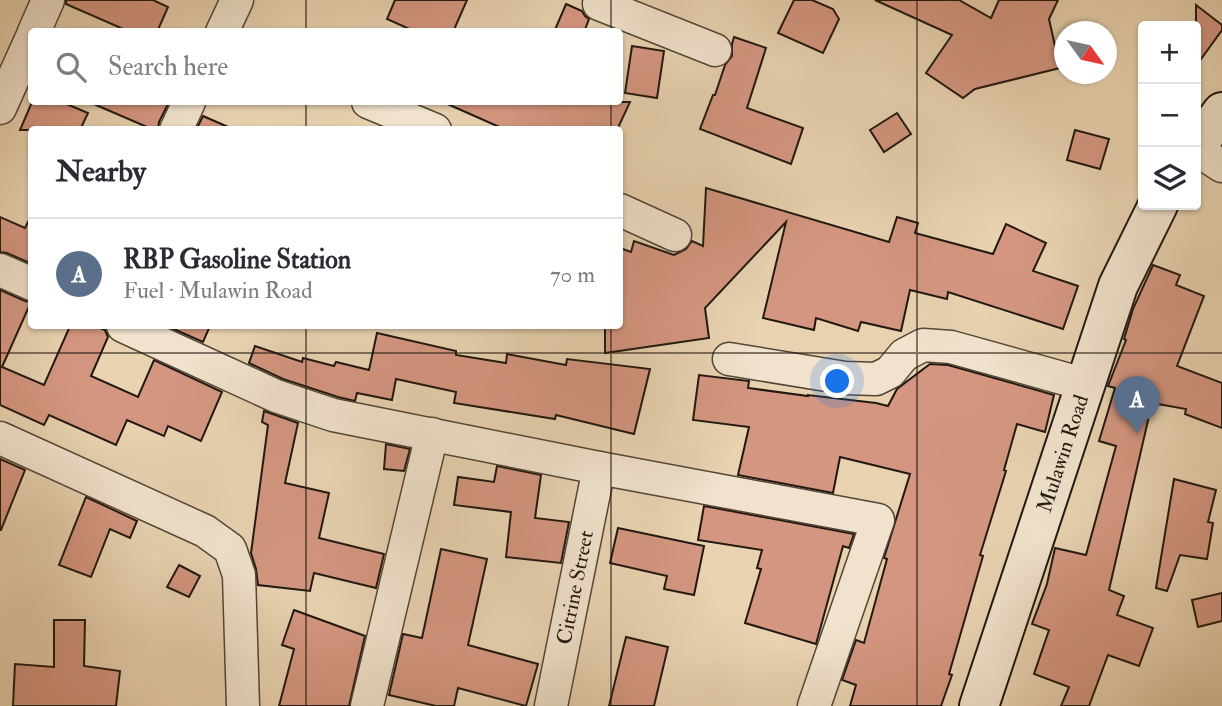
<!DOCTYPE html>
<html lang="en">
<head>
<meta charset="utf-8">
<style>
	body { margin:0; font-family:"IM FELL Double Pica",serif; background:#f7f7f7; color:#2b2b33 }
	.controls { position:absolute; right:21px; top:21px; display:grid; overflow:hidden; border-radius:7px; box-shadow:0 2px 5px #0004 }
	.controls button { width:63px; height:63px; display:grid; place-items:center; padding:0; border:0; border-bottom:2px solid #e1e1e2; background:#fff; color:#2b2b33; font:35px sans-serif }
	.compass { position:absolute; left:1054px; top:21px; width:63px; height:63px; border-radius:50%; background:#fff; box-shadow:0 2px 5px #0004; rotate:123deg }
	.you { position:absolute; left:838px; top:382px; width:24px; height:24px; margin:-18px; border:5px solid #fff; border-radius:50%; background:#1a73e8; box-shadow:0 0 0 10px #1a73e833 }
	.badge { display:grid; place-items:center; width:46px; height:46px; border-radius:50%; background:#0f766e; color:#fff; font-size:23px; font-weight:700 }
	.pin { position:absolute; translate:-50% -58px; filter:drop-shadow(0 2px 4px #0008) }
	.pin::after { content:''; position:absolute; top:37px; width:24px; height:21px; background:inherit; clip-path:polygon(0 0,100% 0,50% 100%) }
	.list { margin:0; padding:0; list-style:none }
	h2 { display:flex; justify-content:space-between; align-items:center; height:91px; margin:0; padding:0 28px; font-size:30px }
	h2 small { font-size:23px; font-weight:400; color:#7c7c81 }
	.list li { display:grid; grid-template-columns:46px 1fr auto; gap:21px; align-items:center; box-sizing:border-box; height:112px; padding:0 28px; border-top:2px solid #e1e1e2 }
	.list b { display:block; font-size:26px; white-space:nowrap }
	.list p { margin:0; font-size:23px; white-space:nowrap; color:#7c7c81 }
	.list em { font-size:23px; font-style:normal; color:#7c7c81 }
	.icon { flex:none; width:38px; height:38px; fill:none; stroke:currentColor; stroke-width:2; stroke-linecap:round; stroke-linejoin:round }
	.map { position:relative; flex:none; width:1222px; height:706px; overflow:hidden }
	.search { position:absolute; background:#fff; box-shadow:0 2px 5px #0004; left:28px; top:28px; width:595px; height:77px; display:flex; align-items:center; gap:18px; box-sizing:border-box; padding:0 24px; border-radius:7px; color:#7c7c81; font-size:26px }
	.panel { position:absolute; background:#fff; box-shadow:0 2px 5px #0004; left:28px; top:126px; width:595px; height:203px; border-radius:7px }
	.map>svg:first-child { display:block }
	.building { fill:#d49680; stroke:#211810; stroke-width:2 }
	.lines { fill:none; stroke-linecap:round; stroke-linejoin:round }
	.minor-casing { stroke:#534638; stroke-width:35 }
	.secondary-casing { stroke:#211810; stroke-width:42 }
	.minor { stroke:#f0e2cc; stroke-width:32 }
	.secondary { stroke:#f0e2cc; stroke-width:38 }
	.grid { fill:none; stroke:#211810; stroke-width:2; stroke-opacity:0.55 }
	.labels { text-anchor:middle; stroke-width:6; stroke-linejoin:round; paint-order:stroke }
	.street-label { font-size:21px; fill:#211810; stroke:#f0e2cc }
</style>
</head>
<body>
<div class="map">
<svg width="1222" height="706" viewBox="0 0 1222 706">
	<rect width="100%" height="100%" fill="#e8d2b0"/>
	<filter id="stains"><feTurbulence type="fractalNoise" baseFrequency=".00286" numOctaves="4"/><feColorMatrix values="0 0 0 0 .2 0 0 0 0 .09 0 0 0 0 .02 0 0 0 .5 -.17"/></filter>
	<radialGradient id="worn" r=".72"><stop offset=".6" stop-color="#630" stop-opacity="0"/><stop offset="1" stop-color="#630" stop-opacity=".3"/></radialGradient>
	<g class="building">
		<path d="M 66,0 L 153,0 L 168,7 L 157,32 L 130,32 L 66,4 Z"/>
		<path d="M 395,0 L 467,0 L 453,32 L 416,32 L 387,19 Z"/>
		<path d="M 794,0 L 812,0 L 833,9 L 839,19 L 823,53 L 778,33 Z"/>
		<path d="M 875,0 L 959,0 L 991,18 L 999,0 L 1058,0 L 1049,19 L 1060,68 L 975,89 L 963,98 L 926,73 L 952,35 Z"/>
		<path d="M 566,4 L 582,11 L 585,16 L 589,19 L 584,32 L 554,32 Z"/>
		<path d="M 1196,5 L 1222,25 L 1222,30 L 1196,66 Z"/>
		<path d="M 734,37 L 766,48 L 747,108 L 803,128 L 791,164 L 700,129 L 713,95 L 715,95 L 725,65 L 732,56 L 732,44 Z"/>
		<path d="M 632,46 L 664,51 L 657,98 L 625,93 Z"/>
		<path d="M 32,102 L 62,102 L 88,113 L 80,130 L 20,130 Z"/>
		<path d="M 89,102 L 169,102 L 159,122 L 158,130 L 154,130 Z"/>
		<path d="M 443,102 L 630,102 L 617,130 L 506,130 Z"/>
		<path d="M 897,113 L 911,134 L 884,152 L 870,130 Z"/>
		<path d="M 203,116 L 235,130 L 196,130 Z"/>
		<path d="M 1075,130 L 1109,139 L 1100,169 L 1067,160 Z"/>
		<path d="M 706,188 L 889,242 L 897,217 L 918,223 L 915,233 L 993,254 L 1006,224 L 1046,243 L 1033,271 L 1078,286 L 1063,329 L 948,292 L 947,299 L 910,290 L 901,331 L 861,322 L 858,331 L 816,318 L 814,330 L 763,318 L 786,222 L 705,308 L 709,338 L 605,353 L 605,326 L 620,326 L 620,248 L 631,252 L 634,241 L 674,255 L 686,249 L 692,241 L 703,246 Z"/>
		<path d="M 32,214 L 32,264 L 7,253 L 0,252 L 0,217 L 25,228 Z"/>
		<path d="M 1153,265 L 1180,275 L 1176,285 L 1204,296 L 1177,366 L 1222,383 L 1222,428 L 1185,414 L 1186,409 L 1152,403 L 1109,590 L 1124,596 L 1117,615 L 1153,628 L 1139,666 L 1108,655 L 1089,706 L 1061,706 L 1069,687 L 1034,674 L 1049,630 L 1032,624 L 1047,584 L 1055,548 L 1086,555 L 1116,446 L 1099,441 L 1115,388 L 1108,386 L 1126,340 L 1124,339 L 1133,309 Z"/>
		<path d="M 0,290 L 25,301 L 31,302 L 2,367 L 44,385 L 70,326 L 96,326 L 105,330 L 108,337 L 91,376 L 138,397 L 154,360 L 222,392 L 201,441 L 168,426 L 164,436 L 127,420 L 116,445 L 49,415 L 44,425 L 0,405 Z"/>
		<path d="M 170,326 L 210,326 L 203,342 L 169,327 Z"/>
		<path d="M 377,333 L 456,351 L 456,355 L 506,363 L 507,354 L 566,365 L 567,359 L 650,369 L 634,434 L 556,415 L 555,419 L 454,403 L 456,392 L 396,379 L 392,400 L 357,393 L 355,401 L 338,397 L 283,379 L 249,363 L 255,346 L 302,362 L 303,358 L 334,366 L 336,362 L 369,370 Z"/>
		<path d="M 930,364 L 948,365 L 1054,395 L 1045,432 L 1017,424 L 1004,470 L 1006,471 L 980,555 L 983,556 L 949,674 L 952,675 L 941,706 L 850,706 L 856,685 L 842,680 L 856,640 L 864,643 L 887,559 L 884,558 L 910,474 L 840,457 L 833,493 L 738,475 L 749,427 L 693,420 L 699,375 L 749,381 L 748,388 L 808,396 L 808,395 L 876,403 L 888,406 L 897,389 Z"/>
		<path d="M 264,411 L 298,423 L 285,483 L 329,493 L 319,538 L 384,554 L 376,588 L 314,573 L 310,591 L 258,585 L 256,569 L 251,553 L 268,425 L 262,422 Z"/>
		<path d="M 386,444 L 410,449 L 404,471 L 384,469 Z"/>
		<path d="M 0,459 L 25,470 L 1,530 L 0,530 Z"/>
		<path d="M 497,466 L 541,475 L 535,518 L 569,522 L 561,563 L 506,557 L 511,512 L 454,505 L 458,477 L 494,482 Z"/>
		<path d="M 1174,479 L 1216,490 L 1208,522 L 1213,523 L 1207,559 L 1180,555 L 1167,591 L 1156,588 Z"/>
		<path d="M 86,497 L 137,521 L 130,538 L 110,529 L 91,577 L 59,565 Z"/>
		<path d="M 704,506 L 854,534 L 849,548 L 843,546 L 816,644 L 745,623 L 761,569 L 757,568 L 762,550 L 698,540 Z"/>
		<path d="M 618,528 L 704,546 L 694,595 L 664,589 L 667,576 L 610,563 Z"/>
		<path d="M 441,549 L 487,559 L 468,645 L 538,664 L 526,706 L 458,688 L 454,706 L 436,706 L 389,695 L 403,634 L 422,638 Z"/>
		<path d="M 179,565 L 200,576 L 189,597 L 167,587 Z"/>
		<path d="M 1222,593 L 1222,621 L 1198,627 L 1192,600 Z"/>
		<path d="M 294,610 L 365,636 L 349,706 L 279,706 L 294,649 L 282,645 Z"/>
		<path d="M 54,620 L 85,620 L 84,666 L 120,671 L 116,706 L 13,706 L 15,664 L 54,667 Z"/>
		<path d="M 626,637 L 668,647 L 654,706 L 609,706 Z"/>
	</g>
	<g class="lines">
		<defs>
			<g id="minor">
				<path d="M 599,4 L 715,50"/>
				<path d="M 34,32 L 48,0"/>
				<path d="M 222,32 L 237,0"/>
				<path d="M 368,102 L 435,130"/>
				<path d="M 0,108 L 32,37"/>
				<path d="M 176,130 L 189,102"/>
				<path d="M 1196,149 L 1222,166"/>
				<path d="M 620,210 L 675,235"/>
				<path d="M 0,270 L 32,284"/>
				<path d="M 123,326 L 276,396 L 333,415 L 599,468 L 878,520 L 814,706"/>
				<path d="M 729,359 L 845,378 L 876,379 L 890,372 L 904,355 L 923,345 L 951,347 L 1087,385"/>
				<path d="M 0,438 L 205,531 L 230,549 L 239,575 L 243,706"/>
				<path d="M 367,706 L 432,434"/>
				<path id="s1" d="M 551,706 L 599,468"/>
			</g>
			<g id="secondary">
				<path d="M 1196,147 L 1222,112"/>
				<path id="s2" d="M 979,706 L 1118,286 L 1158,205"/>
			</g>
		</defs>
		<use href="#minor" class="minor-casing"/>
		<use href="#secondary" class="secondary-casing"/>
		<use href="#minor" class="minor"/>
		<use href="#secondary" class="secondary"/>
	</g>
	<path class="grid" d="M 306,0 L 306,32M 611,0 L 611,32M 917,0 L 917,706M 306,102 L 306,130M 611,102 L 611,130M 306,326 L 306,706M 611,326 L 611,706M 0,353 L 1222,353"/>
	<g class="labels">
		<g class="street-label">
			<text dy="7" stroke="none"><textPath href="#s2" startOffset="266">Mulawin Road</textPath></text>
			<text dy="7" stroke="none"><textPath href="#s1" startOffset="121">Citrine Street</textPath></text>
		</g>
	</g>
	<rect width="100%" height="100%" filter="url(#stains)"/>
	<rect width="100%" height="100%" fill="url(#worn)"/>
</svg>
<div class="controls">
<button>+</button>
<button>−</button>
<button><svg class="icon" aria-label="layers" viewBox="0 0 24 24"><path d="M12 4l9 5-9 5-9-5zM3 14l9 5 9-5"/></svg></button>
</div>
<svg class="compass" viewBox="-18 -18 36 36"><path d="M0-13l5 13h-10z" fill="#e53935"/><path d="M0 13l5-13h-10z" fill="#7c7c81"/></svg>
<div class="you"></div>
<div class="pin badge" style="left:1137px;top:434px;background:#5c6f8a">A</div>
<div class="search"><svg class="icon" aria-label="search" viewBox="0 0 24 24"><circle cx="10" cy="10" r="6"/><path d="M15 15l6 6"/></svg>Search here</div>
<section class="panel">
<h2>Nearby<small></small></h2>
<ul class="list">
<li><span class="badge" style="background:#5c6f8a">A</span><div><b>RBP Gasoline Station</b><p>Fuel · Mulawin Road</p></div><em>70 m</em></li>
</ul>
</section>
</div>
</body>
</html>
